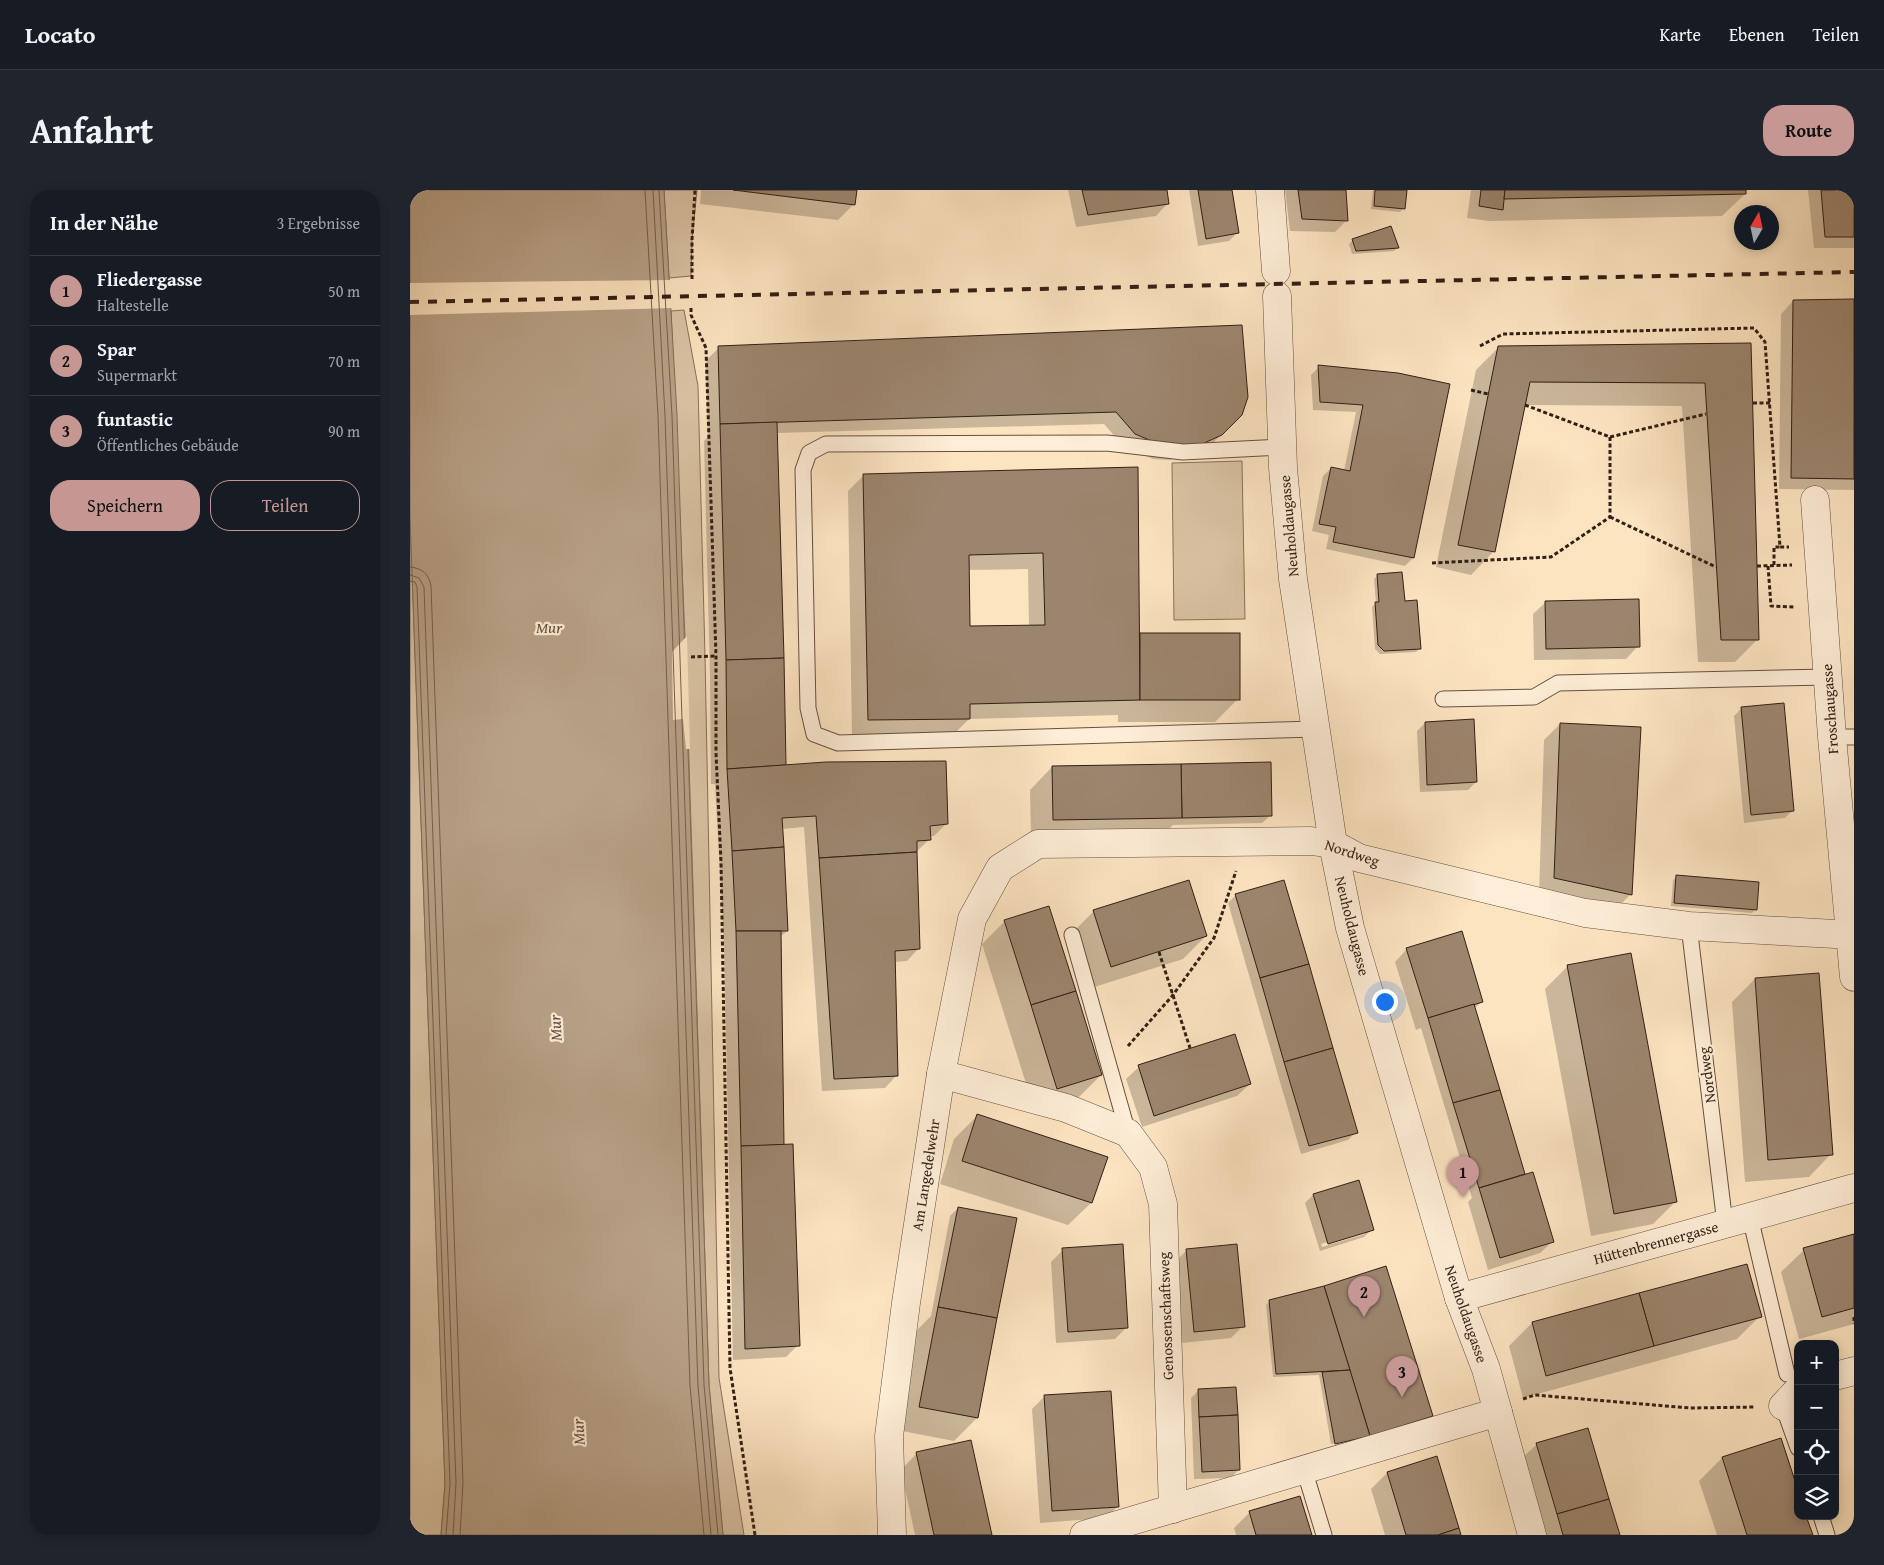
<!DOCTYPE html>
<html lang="de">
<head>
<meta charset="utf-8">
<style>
	body { margin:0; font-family:"Gentium Book Plus",serif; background:#20242c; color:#f1f3f6 }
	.controls { position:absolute; right:15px; bottom:15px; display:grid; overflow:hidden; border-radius:10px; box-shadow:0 2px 12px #0003 }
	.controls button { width:45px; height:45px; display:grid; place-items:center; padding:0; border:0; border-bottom:1px solid #363941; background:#171b24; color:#f1f3f6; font:25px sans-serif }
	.compass { position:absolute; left:1324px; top:15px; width:45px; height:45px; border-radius:50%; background:#171b24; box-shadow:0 2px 12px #0003; rotate:9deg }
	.you { position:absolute; left:974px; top:811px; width:18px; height:18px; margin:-12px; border:4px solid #fff; border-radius:50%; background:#1a73e8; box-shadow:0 0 0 8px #1a73e833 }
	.badge { display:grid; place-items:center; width:32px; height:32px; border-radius:50%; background:#c59692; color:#111; font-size:16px; font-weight:700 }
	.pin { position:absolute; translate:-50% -41px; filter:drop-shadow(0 1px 2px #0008) }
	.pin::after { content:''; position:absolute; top:26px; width:18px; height:15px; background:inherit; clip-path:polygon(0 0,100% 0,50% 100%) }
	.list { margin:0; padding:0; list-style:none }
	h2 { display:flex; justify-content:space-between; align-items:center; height:65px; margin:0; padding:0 20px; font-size:21px }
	h2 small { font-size:16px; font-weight:400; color:#9ea1a6 }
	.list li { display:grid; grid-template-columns:32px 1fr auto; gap:15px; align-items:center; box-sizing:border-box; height:70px; padding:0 20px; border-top:1px solid #363941 }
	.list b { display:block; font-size:19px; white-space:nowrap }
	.list p { margin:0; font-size:16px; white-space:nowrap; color:#9ea1a6 }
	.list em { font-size:16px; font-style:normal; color:#9ea1a6 }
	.actions { display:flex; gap:10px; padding:15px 20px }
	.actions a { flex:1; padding:11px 0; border:1px solid #c59692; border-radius:20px; text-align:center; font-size:18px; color:#c59692 }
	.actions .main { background:#c59692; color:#111 }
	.icon { flex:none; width:28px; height:28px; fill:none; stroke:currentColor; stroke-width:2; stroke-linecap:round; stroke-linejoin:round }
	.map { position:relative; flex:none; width:1444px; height:1345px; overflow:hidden; border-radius:20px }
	header { display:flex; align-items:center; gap:30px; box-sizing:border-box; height:70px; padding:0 25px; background:#171b24; border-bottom:1px solid #363941 }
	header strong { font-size:24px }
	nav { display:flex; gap:28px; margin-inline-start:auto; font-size:18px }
	.intro { display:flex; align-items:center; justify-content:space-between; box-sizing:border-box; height:120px; padding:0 30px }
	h1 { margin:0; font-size:35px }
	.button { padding:12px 22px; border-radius:20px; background:#c59692; color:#111; font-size:18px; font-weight:700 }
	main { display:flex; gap:30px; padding:0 30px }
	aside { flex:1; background:#171b24; border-radius:20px; box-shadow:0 2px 12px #0003 }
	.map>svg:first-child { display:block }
	.green { fill:#dac3a4; stroke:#86715c }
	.water { fill:#b8a187; stroke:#826d59 }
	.pier { fill:#fde4c1 }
	.shadow { fill:#0003; fill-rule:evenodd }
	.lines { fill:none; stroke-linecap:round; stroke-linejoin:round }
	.shore { stroke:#75604e; stroke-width:1 }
	.building { fill:#9c856e; stroke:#321f15; fill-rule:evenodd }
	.service-casing { stroke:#655040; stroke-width:17 }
	.minor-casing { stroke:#655040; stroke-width:29 }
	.tertiary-casing { stroke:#655040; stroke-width:29 }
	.path { stroke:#321f15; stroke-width:3; stroke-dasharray:4 2.5; stroke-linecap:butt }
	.service { stroke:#feedd7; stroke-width:15 }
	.minor { stroke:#feedd7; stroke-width:28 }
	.tertiary { stroke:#feedd7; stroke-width:28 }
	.rail { stroke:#321f15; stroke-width:4; stroke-dasharray:9 9; stroke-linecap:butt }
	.labels { text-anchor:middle; stroke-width:4.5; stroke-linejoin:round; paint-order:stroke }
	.street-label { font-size:15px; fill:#321f15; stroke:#feedd7 }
	.water-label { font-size:16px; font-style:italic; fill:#614c3d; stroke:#feedd7 }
</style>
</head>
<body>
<header>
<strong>Locato</strong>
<nav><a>Karte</a><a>Ebenen</a><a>Teilen</a></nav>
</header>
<div class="intro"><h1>Anfahrt</h1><a class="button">Route</a></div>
<main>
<aside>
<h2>In der Nähe<small>3 Ergebnisse</small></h2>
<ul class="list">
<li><span class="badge">1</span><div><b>Fliedergasse</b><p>Haltestelle</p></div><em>50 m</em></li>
<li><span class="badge">2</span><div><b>Spar</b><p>Supermarkt</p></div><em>70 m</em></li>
<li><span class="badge">3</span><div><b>funtastic</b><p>Öffentliches Gebäude</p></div><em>90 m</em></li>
</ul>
<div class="actions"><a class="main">Speichern</a><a>Teilen</a></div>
</aside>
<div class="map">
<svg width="1444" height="1345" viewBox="0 0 1444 1345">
	<rect width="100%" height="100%" fill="#fde4c1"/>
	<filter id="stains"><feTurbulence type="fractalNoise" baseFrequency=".004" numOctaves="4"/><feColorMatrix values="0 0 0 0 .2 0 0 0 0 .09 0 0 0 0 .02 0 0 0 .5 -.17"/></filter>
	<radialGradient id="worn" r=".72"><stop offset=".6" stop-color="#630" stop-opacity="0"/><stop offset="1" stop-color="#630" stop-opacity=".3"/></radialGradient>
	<g class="green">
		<path d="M 254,0 L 287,0 L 282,50 L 281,86 L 259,88 Z"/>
		<path d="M 274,120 L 288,196 L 295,466 L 309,1188 L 334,1345 L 313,1345 L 299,1195 L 275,447 L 261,121 Z"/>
		<path d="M 832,271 L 835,429 L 764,430 L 762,273 Z"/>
		<path d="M 0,327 L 35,1294 L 31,1345 L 0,1345 Z"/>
	</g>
	<path class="water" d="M 0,0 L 254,0 L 267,225 L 299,1195 L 313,1345 L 31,1345 L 35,1294 L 0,327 Z"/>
	<g class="pier">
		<path d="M 261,90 L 263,118 L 0,125 L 0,93 Z"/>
		<path d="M 277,446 L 277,447 L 280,559 L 276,559 L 273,529 L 263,530 L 262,462 Z"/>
	</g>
	<g class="shadow">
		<path d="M 291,0 L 446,0 L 444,14 L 428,30 L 290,14 Z"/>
		<path d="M 658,0 L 756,0 L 758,13 L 746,26 L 666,37 Z"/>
		<path d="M 779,0 L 820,0 L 827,43 L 819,51 L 788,56 Z"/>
		<path d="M 875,0 L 934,0 L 937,30 L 925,42 L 880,41 Z"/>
		<path d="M 963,0 L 995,0 L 993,19 L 990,22 L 961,19 Z"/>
		<path d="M 1061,0 L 1335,0 L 1335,4 L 1312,26 L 1079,31 L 1057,28 Z"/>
		<path d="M 1398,0 L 1444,0 L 1444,58 L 1404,58 Z"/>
		<path d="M 943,50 L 987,58 L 984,61 L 942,64 L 939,54 Z"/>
		<path d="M 1444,110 L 1444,300 L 1369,299 L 1371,124 L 1383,111 Z"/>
		<path d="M 1340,155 L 1348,449 L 1325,472 L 1288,472 L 1272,216 L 1114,215 L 1083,362 L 1061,385 L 1026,377 L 1066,180 L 1089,157 Z"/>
		<path d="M 309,158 L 831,225 L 799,257 L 778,265 L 760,270 L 743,269 L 713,256 L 694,234 L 366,243 L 373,576 L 536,634 L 524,646 L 520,646 L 520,649 L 506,662 L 509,758 L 497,771 L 484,772 L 487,885 L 475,898 L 412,901 L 394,637 L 371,639 L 377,741 L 369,748 L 372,956 L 388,1155 L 376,1167 L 323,1170 L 314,754 L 305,594 L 301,594 L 300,487 L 294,251 L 298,247 L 296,170 Z"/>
		<path d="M 909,177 L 1039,195 L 1003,368 L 995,376 L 916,359 L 919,345 L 902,341 L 913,286 L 921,278 L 934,281 L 946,222 L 903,220 L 901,185 Z"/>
		<path d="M 727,278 L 729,446 L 731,444 L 828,509 L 805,532 L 708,532 L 708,525 L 559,529 L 543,545 L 442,546 L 438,301 L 454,285 ZM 618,379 L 619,436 L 559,438 L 558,380 Z"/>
		<path d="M 968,385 L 993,412 L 1010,458 L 1006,462 L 970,464 L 965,459 L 962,417 L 966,413 L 964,389 Z"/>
		<path d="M 1136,412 L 1228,456 L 1216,469 L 1124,470 L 1123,424 Z"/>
		<path d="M 1332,518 L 1383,620 L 1375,628 L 1334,633 L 1324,526 Z"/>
		<path d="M 1015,533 L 1066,592 L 1058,600 L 1010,602 L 1007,541 Z"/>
		<path d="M 1150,534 L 1221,704 L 1205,720 L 1129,703 L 1134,550 Z"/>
		<path d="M 642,577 L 861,625 L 852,633 L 763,635 L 748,650 L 621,652 L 620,600 Z"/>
		<path d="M 1267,687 L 1346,719 L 1342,723 L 1261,716 L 1263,690 Z"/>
		<path d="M 826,705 L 946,942 L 938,950 L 891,964 L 818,713 Z"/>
		<path d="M 684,721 L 796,746 L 773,769 L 678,799 L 661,744 Z"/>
		<path d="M 595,731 L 691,885 L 668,908 L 625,922 L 572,754 Z"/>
		<path d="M 997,759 L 1072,811 L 1064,819 L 1115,986 L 1143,1051 L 1130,1063 L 1078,1080 L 1058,1012 L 1062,1008 L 1011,838 L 1006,840 L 985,772 Z"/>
		<path d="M 1158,776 L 1266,1011 L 1243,1034 L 1181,1046 L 1135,799 Z"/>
		<path d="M 1345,789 L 1421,964 L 1399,987 L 1335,992 L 1322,812 Z"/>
		<path d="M 729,877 L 840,894 L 827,906 L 732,937 L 716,889 Z"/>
		<path d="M 567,926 L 681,1013 L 658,1035 L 530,994 L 544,949 Z"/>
		<path d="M 903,1005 L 962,1039 L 954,1047 L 910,1061 L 895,1013 ZM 955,1041 L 955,1044 L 912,1057 L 911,1054 Z"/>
		<path d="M 548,1018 L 567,1228 L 544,1251 L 487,1240 L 506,1141 L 521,1126 L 540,1026 Z"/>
		<path d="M 1444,1046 L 1444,1134 L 1389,1149 L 1371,1082 L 1394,1060 Z"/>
		<path d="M 653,1060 L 717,1137 L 705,1149 L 646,1153 L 641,1072 Z"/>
		<path d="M 777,1060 L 833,1136 L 821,1148 L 772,1153 L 765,1072 Z"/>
		<path d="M 1336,1075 L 1350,1126 L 1327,1149 L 1113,1208 L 1099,1156 L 1122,1133 Z"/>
		<path d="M 860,1111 L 1021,1226 L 1013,1234 L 922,1257 L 951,1249 L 951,1247 L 921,1254 L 909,1185 L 863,1187 L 856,1115 Z"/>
		<path d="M 789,1200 L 829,1279 L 821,1288 L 784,1289 L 781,1208 Z"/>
		<path d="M 634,1207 L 708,1316 L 696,1328 L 630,1333 L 622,1219 Z"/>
		<path d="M 1370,1249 L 1388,1326 L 1401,1345 L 1307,1345 L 1289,1291 L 1312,1268 Z"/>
		<path d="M 1127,1254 L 1209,1345 L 1133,1345 L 1110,1270 Z"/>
		<path d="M 507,1263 L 581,1345 L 505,1345 L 491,1280 Z"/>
		<path d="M 977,1283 L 1050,1345 L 975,1345 L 961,1299 Z"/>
		<path d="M 840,1322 L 900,1345 L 826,1345 L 824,1338 Z"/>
	</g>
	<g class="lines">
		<g class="shore">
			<path d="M 235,0 L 248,226 L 280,1196 L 294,1345"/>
			<path d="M 243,0 L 255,226 L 288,1196 L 301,1345"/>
			<path d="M 249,0 L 262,226 L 294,1195 L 308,1345"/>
			<path d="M 0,377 C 12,378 19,384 21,396 L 53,1293 L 50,1345"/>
			<path d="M 0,385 L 9,388 L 14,397 L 46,1293 L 43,1345"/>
			<path d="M 0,391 L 5,392 L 7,397 L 40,1294 L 36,1345"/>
		</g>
	</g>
	<g class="building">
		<path d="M 323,0 L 447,0 L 445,15 Z"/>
		<path d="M 672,0 L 757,0 L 759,14 L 678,25 Z"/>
		<path d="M 788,0 L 822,0 L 829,43 L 796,49 Z"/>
		<path d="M 888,0 L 936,0 L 938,31 L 892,29 Z"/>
		<path d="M 965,0 L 997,0 L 995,19 L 964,16 Z"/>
		<path d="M 1071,0 L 1095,0 L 1093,20 L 1069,16 Z"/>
		<path d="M 1095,0 L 1336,0 L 1336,4 L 1094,9 Z"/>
		<path d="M 1411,0 L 1444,0 L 1444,47 L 1415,47 Z"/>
		<path d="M 981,36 L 989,58 L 946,61 L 942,49 Z"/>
		<path d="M 1444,109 L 1444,289 L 1381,288 L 1383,110 Z"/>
		<path d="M 832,135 L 838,207 L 832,225 L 812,245 L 792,254 L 756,257 L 725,244 L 706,222 L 310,234 L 308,156 Z"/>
		<path d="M 1341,153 L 1349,450 L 1311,450 L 1295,193 L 1120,192 L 1085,362 L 1048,355 L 1088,156 Z"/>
		<path d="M 908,175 L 988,183 L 1040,194 L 1004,368 L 923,352 L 926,337 L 909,334 L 921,277 L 940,281 L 953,215 L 910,212 Z"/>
		<path d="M 367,232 L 374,468 L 316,470 L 310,234 Z"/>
		<path d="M 728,277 L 730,510 L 560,514 L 560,529 L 458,530 L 453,284 ZM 633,363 L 635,435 L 560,436 L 559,365 Z"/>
		<path d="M 992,382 L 995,411 L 1007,410 L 1011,459 L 974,461 L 968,455 L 965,412 L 969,412 L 967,384 Z"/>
		<path d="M 1229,409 L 1230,457 L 1136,459 L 1135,411 Z"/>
		<rect x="730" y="443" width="100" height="67"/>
		<path d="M 374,468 L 376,575 L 317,579 L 316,470 Z"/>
		<path d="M 1374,513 L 1384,621 L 1341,625 L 1331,517 Z"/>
		<path d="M 1064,529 L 1067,592 L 1017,595 L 1015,532 Z"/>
		<path d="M 1150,533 L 1231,537 L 1222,705 L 1144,688 Z"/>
		<path d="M 536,571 L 538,634 L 520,636 L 521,650 L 507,651 L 507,662 L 409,668 L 406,626 L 372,628 L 374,657 L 322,661 L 317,579 L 416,572 Z"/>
		<path d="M 861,572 L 862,626 L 772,628 L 771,574 Z"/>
		<path d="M 771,574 L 772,628 L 643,630 L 642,576 Z"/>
		<path d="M 374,657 L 378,741 L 326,741 L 322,661 Z"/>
		<path d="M 507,662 L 510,759 L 485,761 L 488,886 L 424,889 L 409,668 Z"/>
		<path d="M 1266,685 L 1349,692 L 1347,720 L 1264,713 Z"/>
		<path d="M 779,690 L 797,746 L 701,777 L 683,720 Z"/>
		<path d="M 874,690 L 899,774 L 850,788 L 825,704 Z"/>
		<path d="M 639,716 L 666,801 L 621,815 L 594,730 Z"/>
		<path d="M 326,741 L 371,741 L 374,955 L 331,956 Z"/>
		<path d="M 1052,741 L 1073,812 L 1018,828 L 996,758 Z"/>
		<path d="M 1221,763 L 1267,1012 L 1204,1024 L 1157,775 Z"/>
		<path d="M 899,774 L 923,858 L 874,872 L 850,788 Z"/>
		<path d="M 1409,783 L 1423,965 L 1358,970 L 1345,788 Z"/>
		<path d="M 666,801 L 692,885 L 647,899 L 621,815 Z"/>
		<path d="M 1064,814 L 1090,900 L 1043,913 L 1018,828 Z"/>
		<path d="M 825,844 L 841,894 L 744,926 L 728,875 Z"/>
		<path d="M 923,858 L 948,943 L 899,956 L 874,872 Z"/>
		<path d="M 1090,900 L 1115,984 L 1069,998 L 1043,913 Z"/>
		<path d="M 567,924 L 698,967 L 682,1013 L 552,971 Z"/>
		<path d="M 383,954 L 390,1156 L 335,1159 L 331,956 Z"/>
		<path d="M 1123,982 L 1144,1052 L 1090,1068 L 1069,998 Z"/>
		<path d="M 949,990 L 964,1040 L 918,1054 L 903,1004 Z"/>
		<path d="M 548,1017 L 607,1028 L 587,1128 L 528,1117 Z"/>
		<path d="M 1444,1044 L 1444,1118 L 1412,1127 L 1393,1058 Z"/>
		<path d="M 713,1054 L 718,1138 L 658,1142 L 652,1058 Z"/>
		<path d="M 827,1054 L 835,1137 L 784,1142 L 776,1059 Z"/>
		<path d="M 1337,1074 L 1352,1127 L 1244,1156 L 1229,1103 Z"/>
		<path d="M 976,1076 L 1023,1226 L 960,1246 L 914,1096 Z"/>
		<path d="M 914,1096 L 940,1180 L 866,1184 L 859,1110 Z"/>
		<path d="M 1229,1103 L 1244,1156 L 1136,1186 L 1122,1132 Z"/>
		<path d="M 528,1117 L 587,1128 L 568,1228 L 509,1217 Z"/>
		<path d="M 940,1180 L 960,1246 L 925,1254 L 912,1182 Z"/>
		<path d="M 826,1197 L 828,1225 L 789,1227 L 788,1199 Z"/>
		<path d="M 701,1201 L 709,1317 L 642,1321 L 634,1205 Z"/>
		<path d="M 828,1225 L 830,1280 L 792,1282 L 789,1227 Z"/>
		<path d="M 1178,1238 L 1199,1309 L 1147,1324 L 1126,1253 Z"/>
		<path d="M 1371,1248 L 1388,1300 L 1388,1326 L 1396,1326 L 1403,1345 L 1337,1345 L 1312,1267 Z"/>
		<path d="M 561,1250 L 582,1345 L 524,1345 L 506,1262 Z"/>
		<path d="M 1027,1266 L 1049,1338 L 1028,1345 L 996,1345 L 977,1282 Z"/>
		<path d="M 890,1306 L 902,1345 L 846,1345 L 839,1321 Z"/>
		<path d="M 1199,1309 L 1210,1345 L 1153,1345 L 1147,1324 Z"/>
		<path d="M 1049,1338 L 1051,1345 L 1028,1345 Z"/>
	</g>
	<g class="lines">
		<defs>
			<g id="service">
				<path d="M 872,257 L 773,262 L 697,253 L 416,254 L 399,263 L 393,280 L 398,518 L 404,544 L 428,553 L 906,539"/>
				<path d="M 1033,509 L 1124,507 L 1148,493 L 1418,487"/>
				<path d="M 1422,547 L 1444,547"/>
				<path d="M 1279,736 L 1315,1034"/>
				<path d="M 662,745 L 718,943"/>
				<path d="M 1340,1027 L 1377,1184"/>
				<path d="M 1373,1216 L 1388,1258"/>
				<path d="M 894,1279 L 914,1345"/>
				<path d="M 1411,1326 L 1417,1345"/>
			</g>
			<g id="minor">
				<path d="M 1405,310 L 1422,547 L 1444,787"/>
				<path d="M 531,884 L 656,918 L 718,943 L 743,977 L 753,1014 L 763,1319"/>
				<path d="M 1049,1108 L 1444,998"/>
				<path d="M 1425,1186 L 1444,1181"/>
				<path d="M 1373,1216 L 1388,1200"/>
				<path d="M 482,1345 L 479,1246 L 496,1113 L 531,884 L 562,729 L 590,678 L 628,654 L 901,651 L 923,654 L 949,668 L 1175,723 L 1279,736 L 1444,745"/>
				<path d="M 674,1345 L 1088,1222"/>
			</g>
			<g id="tertiary">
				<path d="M 860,0 L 866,81"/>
				<path d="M 867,106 L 873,278 L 883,389 L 923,654 L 940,738 L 1049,1108 L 1076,1179 L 1122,1345"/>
			</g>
		</defs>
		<use href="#service" class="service-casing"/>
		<use href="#minor" class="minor-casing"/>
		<use href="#tertiary" class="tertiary-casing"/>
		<g class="path">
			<path d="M 282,89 L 282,50 L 285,0"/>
			<path d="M 281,118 L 281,125 L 296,158 L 306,466 L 306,563 L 311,672 L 320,1178 L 345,1345"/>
			<path d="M 1070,156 L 1093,144 L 1344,138 L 1355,152 L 1370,357 L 1379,357"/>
			<path d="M 1061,200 L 1078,204"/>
			<path d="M 1343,213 L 1360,213"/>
			<path d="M 1115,215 L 1200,247 L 1296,224"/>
			<path d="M 1200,327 L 1306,377"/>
			<path d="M 1022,373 L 1141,367 L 1200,327 L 1200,247"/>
			<path d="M 1364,375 L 1364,357 L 1370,357"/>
			<path d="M 1347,376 L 1382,375"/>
			<path d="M 1358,376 L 1361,416 L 1384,417"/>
			<path d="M 281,467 L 306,466"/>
			<path d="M 749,762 L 780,858"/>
			<path d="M 718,856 L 763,805 L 804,748 L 826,681"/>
			<path d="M 1444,1127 L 1444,1134"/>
			<path d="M 1113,1209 L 1125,1205 L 1280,1218 L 1345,1217"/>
		</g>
		<use href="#service" class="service"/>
		<use href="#minor" class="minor"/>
		<use href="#tertiary" class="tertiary"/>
		<path class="rail" d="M 0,112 L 1444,82"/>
	</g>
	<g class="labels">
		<g class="street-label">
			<text transform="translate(879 336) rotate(-95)" y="5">Neuholdaugasse</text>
			<text transform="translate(1420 519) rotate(-94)" y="5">Froschaugasse</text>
			<text transform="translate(942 663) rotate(18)" y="5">Nordweg</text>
			<text transform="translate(942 736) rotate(76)" y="5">Neuholdaugasse</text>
			<text transform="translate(1297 885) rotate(-97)" y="5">Nordweg</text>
			<text transform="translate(516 985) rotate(-81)" y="5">Am Langedelwehr</text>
			<text transform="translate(1246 1053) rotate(-15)" y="5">Hüttenbrennergasse</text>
			<text transform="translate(1056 1124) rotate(71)" y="5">Neuholdaugasse</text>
			<text transform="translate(756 1126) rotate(-92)" y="5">Genossenschaftsweg</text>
		</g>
		<g class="water-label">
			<text x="139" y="443">Mur</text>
			<text transform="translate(145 838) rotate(-93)" y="6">Mur</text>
			<text transform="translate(168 1242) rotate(-93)" y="6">Mur</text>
		</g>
	</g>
	<rect width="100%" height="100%" filter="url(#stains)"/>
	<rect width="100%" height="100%" fill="url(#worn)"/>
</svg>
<div class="controls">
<button>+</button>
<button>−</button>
<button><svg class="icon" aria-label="locate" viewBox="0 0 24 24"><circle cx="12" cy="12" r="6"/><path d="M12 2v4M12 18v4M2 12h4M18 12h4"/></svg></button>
<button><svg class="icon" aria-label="layers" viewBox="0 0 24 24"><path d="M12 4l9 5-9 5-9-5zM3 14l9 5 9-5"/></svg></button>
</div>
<svg class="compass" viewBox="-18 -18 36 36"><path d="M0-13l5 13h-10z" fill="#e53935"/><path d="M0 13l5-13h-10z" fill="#9ea1a6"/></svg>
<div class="you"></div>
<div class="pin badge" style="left:1053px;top:1007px">1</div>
<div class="pin badge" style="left:954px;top:1127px">2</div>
<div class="pin badge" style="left:992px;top:1207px">3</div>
</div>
</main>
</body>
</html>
